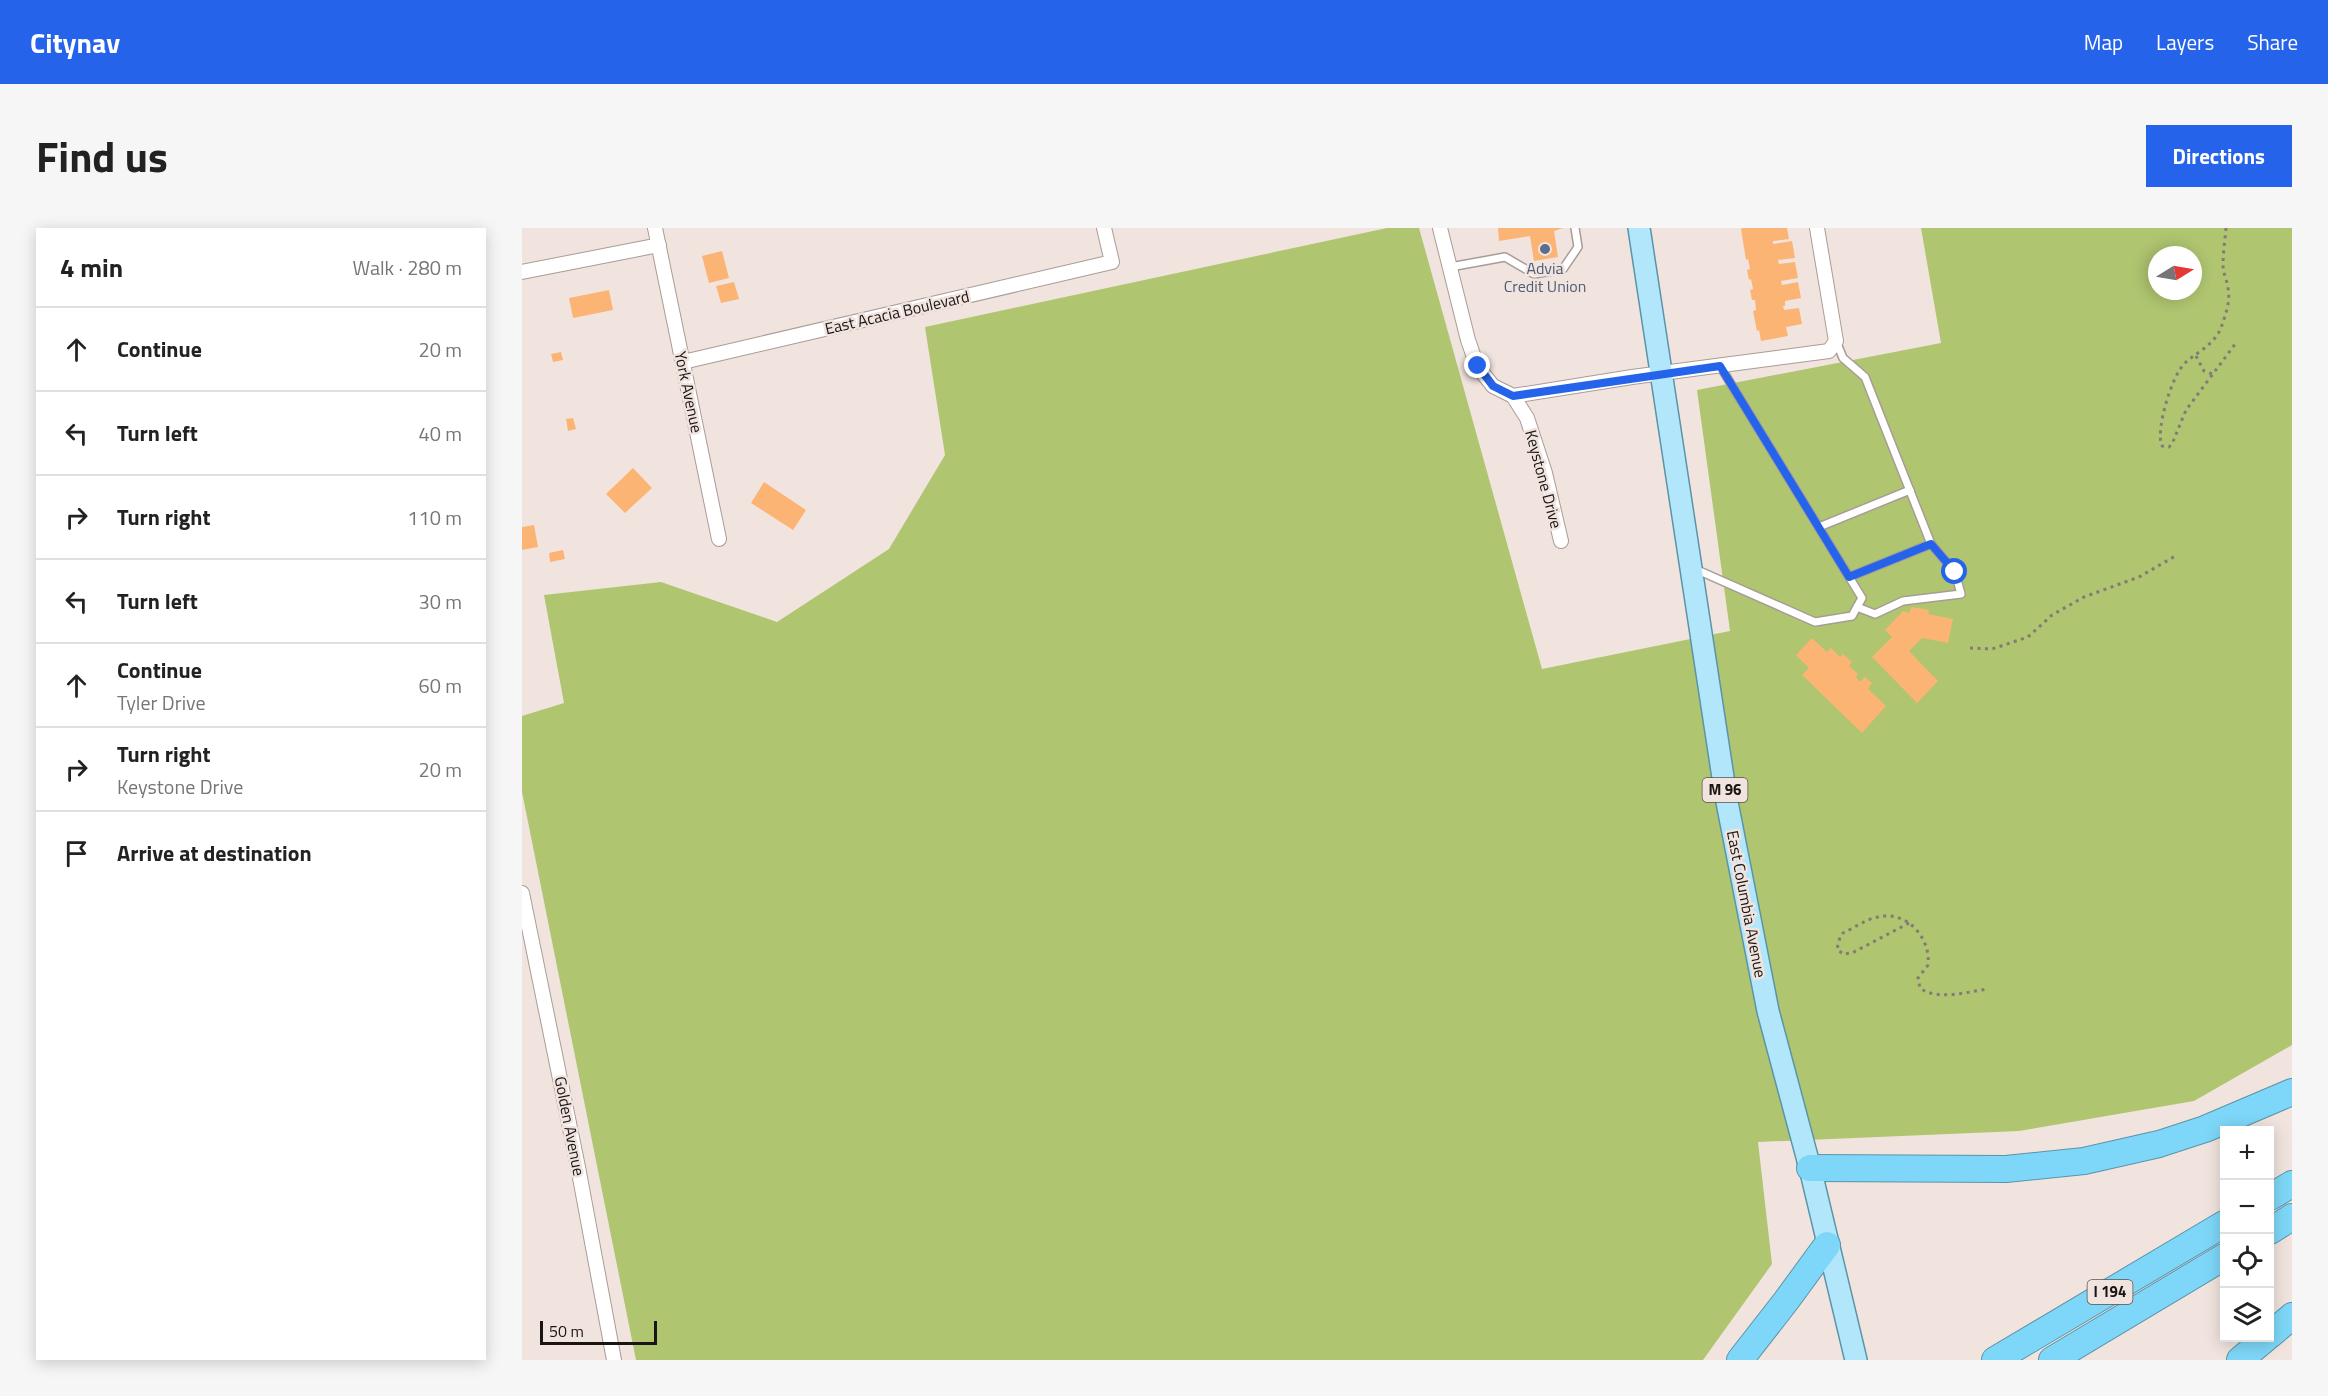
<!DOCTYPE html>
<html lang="en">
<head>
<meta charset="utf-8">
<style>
	body { margin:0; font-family:"Titillium Web",sans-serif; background:#f6f6f6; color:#222 }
	.controls { position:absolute; right:18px; bottom:18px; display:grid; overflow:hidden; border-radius:0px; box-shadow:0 3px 15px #0003 }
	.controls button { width:54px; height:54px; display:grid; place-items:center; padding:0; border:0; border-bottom:2px solid #e0e0e0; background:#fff; color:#222; font:30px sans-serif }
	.compass { position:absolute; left:1626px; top:18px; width:54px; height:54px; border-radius:50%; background:#fff; box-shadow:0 3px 15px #0003; rotate:79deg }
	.scale { position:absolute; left:18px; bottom:15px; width:117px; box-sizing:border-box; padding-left:6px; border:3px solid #191513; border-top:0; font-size:16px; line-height:21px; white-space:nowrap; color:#191513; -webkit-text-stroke:4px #f1e4df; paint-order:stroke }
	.stop { position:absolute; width:18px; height:18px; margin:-14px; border:4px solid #2563eb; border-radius:50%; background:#fff }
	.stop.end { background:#2563eb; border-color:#fff; box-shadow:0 2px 6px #0008 }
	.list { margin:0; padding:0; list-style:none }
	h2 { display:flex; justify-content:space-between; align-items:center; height:78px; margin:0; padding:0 24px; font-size:26px }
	h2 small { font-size:20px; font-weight:400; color:#767676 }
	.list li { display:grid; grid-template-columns:39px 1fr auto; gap:18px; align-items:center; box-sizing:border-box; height:84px; padding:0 24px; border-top:2px solid #e0e0e0 }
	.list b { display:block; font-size:22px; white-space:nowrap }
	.list p { margin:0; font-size:20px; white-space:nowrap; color:#767676 }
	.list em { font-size:20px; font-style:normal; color:#767676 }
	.icon { flex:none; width:33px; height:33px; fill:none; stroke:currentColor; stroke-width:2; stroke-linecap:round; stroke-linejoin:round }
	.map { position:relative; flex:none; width:1770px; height:1132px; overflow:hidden; border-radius:0px }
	header { display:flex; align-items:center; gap:36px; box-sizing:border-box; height:84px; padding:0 30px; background:#2563eb; color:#fff }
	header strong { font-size:28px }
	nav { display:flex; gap:33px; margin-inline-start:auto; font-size:21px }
	.intro { display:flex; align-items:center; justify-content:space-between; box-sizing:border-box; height:144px; padding:0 36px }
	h1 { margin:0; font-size:42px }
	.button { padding:15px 27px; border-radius:0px; background:#2563eb; color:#fff; font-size:21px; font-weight:700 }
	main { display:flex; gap:36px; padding:0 36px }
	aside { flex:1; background:#fff; border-radius:0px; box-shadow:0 3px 15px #0003 }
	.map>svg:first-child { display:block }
	.green { fill:#afc570; fill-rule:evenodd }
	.building { fill:#fcb475 }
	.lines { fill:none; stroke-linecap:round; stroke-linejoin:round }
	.service-casing { stroke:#a89c97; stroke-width:10 }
	.minor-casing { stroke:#a89c97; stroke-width:16 }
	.primary-casing { stroke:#5b93a8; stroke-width:24 }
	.motorway-casing { stroke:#5b93a8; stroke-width:28 }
	.path { stroke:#837b77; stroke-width:3; stroke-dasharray:3 4.5; stroke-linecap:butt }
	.service { stroke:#fff; stroke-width:7 }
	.minor { stroke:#fff; stroke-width:14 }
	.primary { stroke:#b2e7fb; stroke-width:21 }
	.motorway { stroke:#7ed7f8; stroke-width:26 }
	.route { stroke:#2563eb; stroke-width:8 }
	.service-dot { fill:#5c6f8a; stroke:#f1e4df; stroke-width:2 }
	.labels { text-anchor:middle; stroke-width:5; stroke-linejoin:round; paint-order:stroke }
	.shield { fill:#f1e4df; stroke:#5a5350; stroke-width:1.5 }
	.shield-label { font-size:15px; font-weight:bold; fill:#191513 }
	.service-label { font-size:16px; fill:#4e5e75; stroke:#f1e4df }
	.street-label { font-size:16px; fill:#191513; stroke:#f1e4df }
</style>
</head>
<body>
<header>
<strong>Citynav</strong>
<nav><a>Map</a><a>Layers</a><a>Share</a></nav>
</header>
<div class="intro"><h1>Find us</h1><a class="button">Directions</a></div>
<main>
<aside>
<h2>4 min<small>Walk · 280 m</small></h2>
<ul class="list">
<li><svg class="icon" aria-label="ahead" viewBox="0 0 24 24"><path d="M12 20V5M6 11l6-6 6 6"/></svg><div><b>Continue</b></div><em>20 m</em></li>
<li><svg class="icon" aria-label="left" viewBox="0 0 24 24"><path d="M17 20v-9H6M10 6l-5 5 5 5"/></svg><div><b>Turn left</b></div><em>40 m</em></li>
<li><svg class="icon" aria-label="right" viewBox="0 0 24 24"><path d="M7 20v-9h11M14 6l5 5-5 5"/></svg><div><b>Turn right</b></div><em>110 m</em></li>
<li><svg class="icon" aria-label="left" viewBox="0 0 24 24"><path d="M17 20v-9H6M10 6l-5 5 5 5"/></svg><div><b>Turn left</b></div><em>30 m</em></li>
<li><svg class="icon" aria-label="ahead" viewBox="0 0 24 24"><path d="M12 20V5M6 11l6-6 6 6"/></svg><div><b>Continue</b><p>Tyler Drive</p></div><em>60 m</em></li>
<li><svg class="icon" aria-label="right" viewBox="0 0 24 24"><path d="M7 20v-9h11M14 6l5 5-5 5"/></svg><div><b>Turn right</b><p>Keystone Drive</p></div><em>20 m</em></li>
<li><svg class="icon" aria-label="arrive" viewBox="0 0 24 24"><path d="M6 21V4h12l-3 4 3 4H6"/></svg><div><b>Arrive at destination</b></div></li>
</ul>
</aside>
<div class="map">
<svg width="1770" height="1132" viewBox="0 0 1770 1132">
	<rect width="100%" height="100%" fill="#f1e4df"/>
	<path class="green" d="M 865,0 L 897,0 L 1020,441 L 1208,403 L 1175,162 L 1419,115 L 1399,0 L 1770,0 L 1770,817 L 1672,873 L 1497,903 L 1236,914 L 1250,1036 L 1181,1132 L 114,1132 L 0,564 L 0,488 L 42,475 L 22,367 L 139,354 L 255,394 L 367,321 L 423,227 L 403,99 ZM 1635,27 L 1671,27 L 1671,63 L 1635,63 Z"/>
	<g class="building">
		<path d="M 976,0 L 1041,0 L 1032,3 L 1036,29 L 1012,33 L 1008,8 L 977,13 Z"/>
		<path d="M 1221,0 L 1265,0 L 1267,11 L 1251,13 L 1251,16 L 1270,13 L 1273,30 L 1256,32 L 1257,36 L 1273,34 L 1276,50 L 1259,53 L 1260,57 L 1276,54 L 1279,70 L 1263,73 L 1263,78 L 1261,78 L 1262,82 L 1277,80 L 1280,96 L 1264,99 L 1266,108 L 1239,113 L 1237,102 L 1235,103 L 1231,83 L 1234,82 L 1233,72 L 1230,72 L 1228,62 L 1231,61 L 1229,51 L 1227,52 L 1225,42 L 1228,41 L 1226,31 L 1224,32 L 1219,1 Z"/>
		<path d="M 200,23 L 207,50 L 187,55 L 180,28 Z"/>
		<path d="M 212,54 L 217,71 L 199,75 L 194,58 Z"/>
		<path d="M 87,62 L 91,82 L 51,90 L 47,70 Z"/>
		<path d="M 39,124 L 41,132 L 31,134 L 29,126 Z"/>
		<path d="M 51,190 L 54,201 L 46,203 L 44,191 Z"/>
		<path d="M 111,240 L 130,260 L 103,285 L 84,266 Z"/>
		<path d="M 242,254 L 284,282 L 271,302 L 229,275 Z"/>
		<path d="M 12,297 L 16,319 L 0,322 L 0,299 Z"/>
		<path d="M 41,322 L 43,331 L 28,334 L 27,325 Z"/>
		<path d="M 1389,379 L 1407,382 L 1406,386 L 1431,391 L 1426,415 L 1400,410 L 1387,423 L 1416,453 L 1395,475 L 1350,429 L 1370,409 L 1363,402 L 1381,383 L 1388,385 Z"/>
		<path d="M 1290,410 L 1305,424 L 1309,420 L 1318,429 L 1321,426 L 1330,434 L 1327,438 L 1336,446 L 1334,449 L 1338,454 L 1343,449 L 1350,455 L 1346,461 L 1364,478 L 1340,505 L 1280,447 L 1287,440 L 1274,427 Z"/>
	</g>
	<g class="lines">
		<defs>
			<g id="service">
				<path d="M 928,39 L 983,29 L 1012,46 L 1041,41 L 1056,19 L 1053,0"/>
				<path d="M 1314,113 L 1321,130 L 1343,149 L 1409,316 L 1327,349"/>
				<path d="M 1297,299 L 1388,262"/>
				<path d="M 1173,341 L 1293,394 L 1330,388 L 1340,370 L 1198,138"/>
				<path d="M 1335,379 L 1353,386 L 1381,373 L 1439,366 L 1433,344 L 1409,316"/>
			</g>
			<g id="minor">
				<path d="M 133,0 L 197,311"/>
				<path d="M 918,0 L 946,112 L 955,138 L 971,158 L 991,168 L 1005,190 L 1023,245 L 1039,313"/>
				<path d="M 0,44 L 137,17"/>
				<path d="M 161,134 L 590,34 L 582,0"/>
				<path d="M 991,168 L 1110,149 L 1307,123 L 1314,113 L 1295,0"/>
				<path d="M 0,665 L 56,939 L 92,1132"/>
			</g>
			<path id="primary" d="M 1117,0 L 1204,569 L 1246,783 L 1288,940 L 1334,1132"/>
			<g id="motorway">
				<path d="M 1288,940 L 1484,941 L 1562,933 L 1637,916 L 1683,901 L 1770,864"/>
				<path d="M 1748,969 L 1770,956"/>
				<path d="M 1748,1003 L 1770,989"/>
				<path d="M 1748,1107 L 1770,1088"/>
				<path d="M 1218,1132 L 1264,1073 L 1305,1017"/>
				<path d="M 1473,1132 L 1702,996"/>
				<path d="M 1530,1132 L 1702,1029"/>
				<path d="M 1718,1132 L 1744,1110"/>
			</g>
		</defs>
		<use href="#service" class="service-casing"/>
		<use href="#minor" class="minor-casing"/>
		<use href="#primary" class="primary-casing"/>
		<use href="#motorway" class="motorway-casing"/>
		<g class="path">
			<path d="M 1704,0 C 1703,12 1701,25 1701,37 C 1701,45 1705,52 1706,60 C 1709,73 1703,88 1699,100 C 1691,118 1676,123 1663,135 C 1650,147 1633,202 1640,218 L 1647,219 L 1650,216 L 1664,182 L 1714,115"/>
			<path d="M 1674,128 L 1682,143 L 1690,146"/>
			<path d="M 1448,420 L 1470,421 L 1506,409 L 1530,387 L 1562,369 L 1617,349 L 1655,327"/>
			<path d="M 1387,695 L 1330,725 L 1321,726 L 1315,721 L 1318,709 L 1321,705 C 1332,700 1344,691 1356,689 C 1384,682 1409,709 1406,737 L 1396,750 L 1398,760 C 1415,773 1445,764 1465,761"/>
		</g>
		<use href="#service" class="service"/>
		<use href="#minor" class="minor"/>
		<use href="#primary" class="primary"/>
		<use href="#motorway" class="motorway"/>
	</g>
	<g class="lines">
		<path class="route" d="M 956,138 L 971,158 L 991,168 L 1198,138 L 1327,349 L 1409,316 L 1433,344"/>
	</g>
	<circle class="service-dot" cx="1023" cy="21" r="6"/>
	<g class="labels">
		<g class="shield">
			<rect x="1180.5" y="550" width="45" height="24" rx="4.5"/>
			<rect x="1565.5" y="1052" width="45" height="24" rx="4.5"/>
		</g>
		<g class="shield-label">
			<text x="1203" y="567">M 96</text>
			<text x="1588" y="1069">I 194</text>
		</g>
		<g class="service-label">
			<text x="1023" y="46">Advia<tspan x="1023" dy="18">Credit Union</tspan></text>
		</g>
		<g class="street-label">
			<text transform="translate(375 84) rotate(-13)" y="6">East Acacia Boulevard</text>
			<text transform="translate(167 164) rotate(78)" y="6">York Avenue</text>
			<text transform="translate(1022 251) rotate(75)" y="6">Keystone Drive</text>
			<text transform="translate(1225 676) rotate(79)" y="6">East Columbia Avenue</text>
			<text transform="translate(48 898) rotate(79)" y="6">Golden Avenue</text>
		</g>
	</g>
</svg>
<div class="controls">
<button>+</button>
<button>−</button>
<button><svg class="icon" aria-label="locate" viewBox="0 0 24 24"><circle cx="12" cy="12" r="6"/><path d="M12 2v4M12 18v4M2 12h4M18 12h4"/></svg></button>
<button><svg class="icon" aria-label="layers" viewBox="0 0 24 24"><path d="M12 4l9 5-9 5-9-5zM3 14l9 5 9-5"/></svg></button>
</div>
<svg class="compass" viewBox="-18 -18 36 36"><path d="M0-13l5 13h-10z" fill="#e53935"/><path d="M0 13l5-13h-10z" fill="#767676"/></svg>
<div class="scale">50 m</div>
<div class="stop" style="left:1433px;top:344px"></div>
<div class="stop end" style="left:956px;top:138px"></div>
</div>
</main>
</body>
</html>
